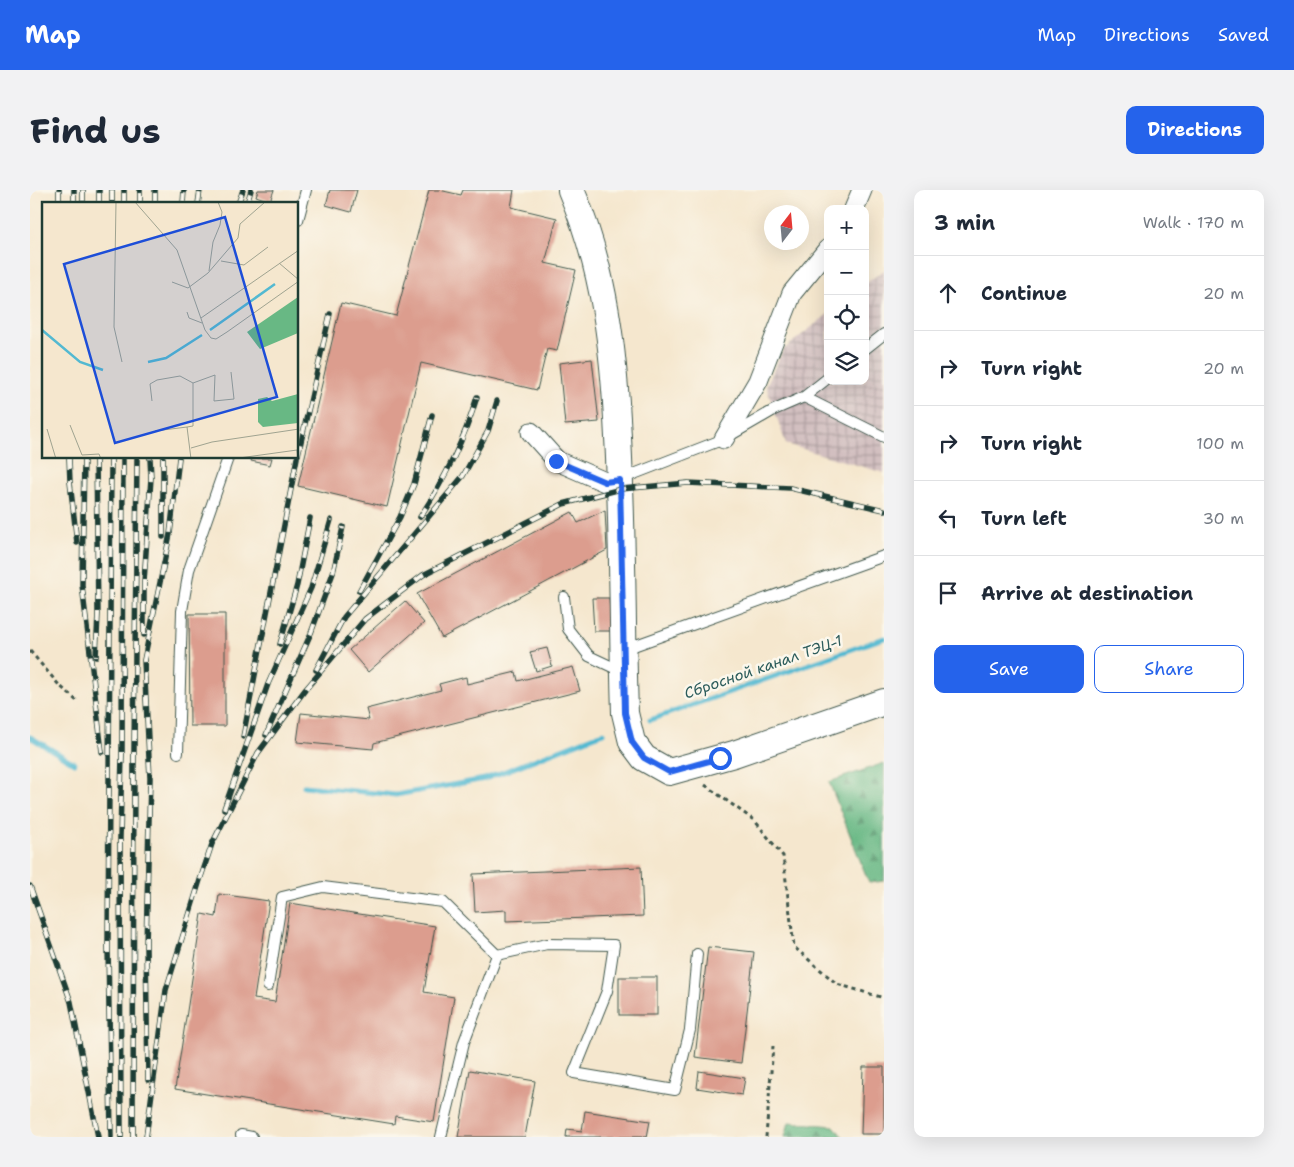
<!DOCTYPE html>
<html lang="en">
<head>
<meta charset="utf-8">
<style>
	body { margin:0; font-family:"Shantell Sans",sans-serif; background:#f2f2f3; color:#1f2937 }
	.controls { position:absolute; right:15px; top:15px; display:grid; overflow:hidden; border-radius:10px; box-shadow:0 5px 20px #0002 }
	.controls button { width:45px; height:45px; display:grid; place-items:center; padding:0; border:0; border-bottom:1px solid #e0e1e3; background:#fff; color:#1f2937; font:25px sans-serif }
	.compass { position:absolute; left:734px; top:15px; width:45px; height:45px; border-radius:50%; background:#fff; box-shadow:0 5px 20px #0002; rotate:16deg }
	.stop { position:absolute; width:15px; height:15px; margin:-11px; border:4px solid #2563eb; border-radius:50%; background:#fff }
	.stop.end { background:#2563eb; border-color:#fff; box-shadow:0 1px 5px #0008 }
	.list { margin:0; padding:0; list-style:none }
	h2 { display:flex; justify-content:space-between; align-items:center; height:65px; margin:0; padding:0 20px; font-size:21px }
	h2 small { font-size:16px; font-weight:400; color:#747a83 }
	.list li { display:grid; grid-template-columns:32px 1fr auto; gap:15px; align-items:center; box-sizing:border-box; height:75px; padding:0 20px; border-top:1px solid #e0e1e3 }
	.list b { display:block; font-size:19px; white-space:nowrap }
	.list em { font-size:16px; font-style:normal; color:#747a83 }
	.actions { display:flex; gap:10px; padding:15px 20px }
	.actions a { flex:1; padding:11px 0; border:1px solid #2563eb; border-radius:10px; text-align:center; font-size:18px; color:#2563eb }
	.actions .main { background:#2563eb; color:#fff }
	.icon { flex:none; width:28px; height:28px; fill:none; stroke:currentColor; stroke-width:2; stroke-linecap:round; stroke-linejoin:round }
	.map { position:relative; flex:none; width:854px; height:947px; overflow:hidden; border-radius:10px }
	header { display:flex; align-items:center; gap:30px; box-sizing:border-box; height:70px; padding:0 25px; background:#2563eb; color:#fff }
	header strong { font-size:24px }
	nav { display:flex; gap:28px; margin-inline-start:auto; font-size:18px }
	.intro { display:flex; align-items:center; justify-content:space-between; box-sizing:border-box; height:120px; padding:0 30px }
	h1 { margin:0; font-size:35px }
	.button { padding:12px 22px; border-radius:10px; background:#2563eb; color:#fff; font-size:18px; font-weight:700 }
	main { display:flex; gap:30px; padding:0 30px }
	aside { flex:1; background:#fff; border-radius:10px; box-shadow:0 5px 20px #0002 }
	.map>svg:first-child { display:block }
	.industrial { fill:url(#industrial-grid) }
	.forest { fill:url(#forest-firs); stroke:#447a5c }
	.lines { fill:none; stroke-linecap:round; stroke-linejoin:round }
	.stream { stroke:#53b9d1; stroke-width:5 }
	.building { fill:#dc9d8e }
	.service-casing { stroke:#3f564b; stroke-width:12 }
	.minor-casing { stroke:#3f564b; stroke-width:21 }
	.secondary-casing { stroke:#3f564b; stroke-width:28 }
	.path { stroke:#3f564b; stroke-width:3; stroke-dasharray:4 4; stroke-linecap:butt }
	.service { stroke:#fff; stroke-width:10 }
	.minor { stroke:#fff; stroke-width:19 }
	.secondary { stroke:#fff; stroke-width:26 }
	.rail-casing { stroke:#1f3d34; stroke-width:5.5 }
	.rail { stroke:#fbf7ec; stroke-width:4; stroke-dasharray:11; stroke-linecap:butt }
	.route { stroke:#2563eb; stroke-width:6 }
	.labels { text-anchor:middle; stroke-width:5; stroke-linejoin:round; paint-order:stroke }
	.water-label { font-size:15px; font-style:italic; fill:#2c5c5b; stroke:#fbf7ec }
	.inset-river { fill:none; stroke:#53b9d1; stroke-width:2.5 }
	.inset-road { fill:none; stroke:#9fa390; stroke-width:1 }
	.view { fill:#1d4ed8; fill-opacity:0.15; stroke:#1d4ed8; stroke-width:2.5 }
	.inset-edge { fill:none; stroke:#1f3d34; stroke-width:2.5 }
</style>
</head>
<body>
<header>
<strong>Map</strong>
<nav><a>Map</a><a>Directions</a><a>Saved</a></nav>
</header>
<div class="intro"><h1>Find us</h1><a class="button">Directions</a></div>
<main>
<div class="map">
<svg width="854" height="947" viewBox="0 0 854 947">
	<defs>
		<pattern id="industrial-grid" width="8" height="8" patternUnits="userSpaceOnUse" patternTransform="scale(1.25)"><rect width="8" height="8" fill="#d2bfc0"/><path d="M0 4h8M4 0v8" fill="none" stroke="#aa9c9d"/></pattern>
		<pattern id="forest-firs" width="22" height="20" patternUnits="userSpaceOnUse" patternTransform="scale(1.25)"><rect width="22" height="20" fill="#68b884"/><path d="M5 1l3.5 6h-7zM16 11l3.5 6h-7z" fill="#55976d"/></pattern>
	</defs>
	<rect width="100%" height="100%" fill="#fbf7ec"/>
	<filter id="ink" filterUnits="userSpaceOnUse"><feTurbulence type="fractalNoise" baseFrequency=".02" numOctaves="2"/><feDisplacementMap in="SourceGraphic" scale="10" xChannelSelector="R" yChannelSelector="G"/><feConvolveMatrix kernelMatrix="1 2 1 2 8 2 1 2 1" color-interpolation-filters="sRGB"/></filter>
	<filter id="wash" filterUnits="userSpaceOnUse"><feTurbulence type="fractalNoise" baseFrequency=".0096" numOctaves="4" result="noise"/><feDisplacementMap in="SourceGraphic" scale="20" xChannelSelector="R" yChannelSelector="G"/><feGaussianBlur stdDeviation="1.12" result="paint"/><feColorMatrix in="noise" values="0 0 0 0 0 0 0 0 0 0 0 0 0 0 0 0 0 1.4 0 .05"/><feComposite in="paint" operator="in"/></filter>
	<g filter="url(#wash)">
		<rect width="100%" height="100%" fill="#f5e7ce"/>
		<path class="industrial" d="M 854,80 L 854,283 L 756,254 L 736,196 L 753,160 L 798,124 L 798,191 L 835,191 L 835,94 Z"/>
		<g class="forest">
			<path d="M 854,573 L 854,691 L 839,693 L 799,592 Z"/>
			<path d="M 759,932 L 804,936 L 813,947 L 755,947 Z"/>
		</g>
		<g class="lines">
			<g class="stream">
				<path d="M 620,530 L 854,448"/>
				<path d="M 0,547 L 44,573"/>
				<path d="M 274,596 L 366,605 L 455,589 L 573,543"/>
			</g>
		</g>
		<g id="blocks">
			<g class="building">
				<path d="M 228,0 L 244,0 L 240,11 L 226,6 Z"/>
				<path d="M 300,0 L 327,0 L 321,22 L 296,15 Z"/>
				<path d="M 399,0 L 409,0 L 431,5 L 433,0 L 484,0 L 481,17 L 527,28 L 515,73 L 546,80 L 527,161 L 517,159 L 507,200 L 391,173 L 357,317 L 268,296 L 311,113 L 366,126 Z"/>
				<path d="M 562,169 L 569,232 L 535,235 L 529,173 Z"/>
				<path d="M 222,268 L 242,268 L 240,275 L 221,271 Z"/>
				<path d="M 575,320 L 577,360 L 412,448 L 387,404 L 542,322 L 548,333 Z"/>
				<path d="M 562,408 L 579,408 L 581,441 L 564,441 Z"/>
				<path d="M 375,411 L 394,433 L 338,482 L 319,460 Z"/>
				<path d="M 159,424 L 195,424 L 195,536 L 160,536 Z"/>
				<path d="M 517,458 L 522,476 L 506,481 L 500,462 Z"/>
				<path d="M 543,477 L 550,501 L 344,553 L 343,559 L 267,552 L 271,523 L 339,530 L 336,519 L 411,500 L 409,494 L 436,487 L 437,494 L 486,482 L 488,491 Z"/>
				<path d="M 611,677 L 613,726 L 476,731 L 476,720 L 445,722 L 443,684 Z"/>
				<path d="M 189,704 L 239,711 L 224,809 L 245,812 L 260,713 L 405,736 L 394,802 L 424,807 L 404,932 L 365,926 L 364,934 L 145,899 L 172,724 L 186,727 Z"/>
				<path d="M 678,757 L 724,762 L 711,873 L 665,867 Z"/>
				<rect x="589" y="787" width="38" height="38"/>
				<path d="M 833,877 L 854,877 L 854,944 L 831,944 Z"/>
				<path d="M 440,880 L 505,891 L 495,947 L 428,947 Z"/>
				<path d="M 669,881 L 715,888 L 712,905 L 667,898 Z"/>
				<path d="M 555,921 L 620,931 L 617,947 L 536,947 L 537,939 L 552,941 Z"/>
			</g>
		</g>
	</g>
	<g filter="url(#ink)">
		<use href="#blocks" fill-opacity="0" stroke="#3f564b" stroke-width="1"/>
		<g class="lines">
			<defs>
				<g id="service">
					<path d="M 268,30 L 276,0"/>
					<path d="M 835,159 L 854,144"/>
					<path d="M 774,207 L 854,247"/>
					<path d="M 591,289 L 694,249 L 744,220 L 774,207 L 798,188"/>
					<path d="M 534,407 L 538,439 L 559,466 L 593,482"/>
					<path d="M 595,459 L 854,366"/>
					<path d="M 148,563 L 152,421 L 159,380 L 198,268"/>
					<path d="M 238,796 L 252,707 L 293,697 L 413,712 L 467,765"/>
					<path d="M 211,945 L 222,947"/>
					<path d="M 411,947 L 434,852 L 467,765 L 517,754 L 584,755 L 577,801 L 544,883 L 645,900 L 660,840 L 667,764"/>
				</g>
				<g id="minor">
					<path d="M 824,19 L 832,0"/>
					<path d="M 501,242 L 527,271 L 575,292 L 590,290"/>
					<path d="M 694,249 L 728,191 L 762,103 L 798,59"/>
				</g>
				<path id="secondary" d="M 541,0 C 575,79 584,162 588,247 C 593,339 592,431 595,523 L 602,552 L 614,568 L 639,582 L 704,564 L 854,512"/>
			</defs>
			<use href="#service" class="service-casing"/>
			<use href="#minor" class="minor-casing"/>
			<use href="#secondary" class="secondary-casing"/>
			<g class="path">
				<path d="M 0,461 L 29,495 L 48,512"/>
				<path d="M 675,595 L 725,631 L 753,666 L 764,757 L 807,794 L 854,808"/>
				<path d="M 736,947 L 743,856"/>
			</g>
			<use href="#service" class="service"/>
			<use href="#minor" class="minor"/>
			<use href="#secondary" class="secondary"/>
			<defs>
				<g id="rail">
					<path d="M 29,0 L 29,14"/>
					<path d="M 53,0 L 53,14"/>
					<path d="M 82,0 L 82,14"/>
					<path d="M 44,14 L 44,0"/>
					<path d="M 69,14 L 69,0"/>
					<path d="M 94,14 L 94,0"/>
					<path d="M 110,14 L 110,0"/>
					<path d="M 125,14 L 125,0"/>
					<path d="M 153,14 L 154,0"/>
					<path d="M 168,14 L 170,0"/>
					<path d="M 208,14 L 213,0"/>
					<path d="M 217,14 L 221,0"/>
					<path d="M 268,265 L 300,124"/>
					<path d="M 39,268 L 40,292 L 47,353"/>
					<path d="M 54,268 L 52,395 L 72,562"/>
					<path d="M 66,268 L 68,424 L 66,467"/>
					<path d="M 81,268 L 78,756 L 81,947"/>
					<path d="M 133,268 L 133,347"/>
					<path d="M 390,327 C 415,289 434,250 447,207"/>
					<path d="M 329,401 L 370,327 L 384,294 L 402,225"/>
					<path d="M 114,445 L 114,392 L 121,288 L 120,268"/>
					<path d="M 250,454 L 267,395 L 280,328"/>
					<path d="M 286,480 L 314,427 L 433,286 L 458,241 L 467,211"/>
					<path d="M 236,545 L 281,443 L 303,383 L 313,337"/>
					<path d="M 213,547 L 267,268"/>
					<path d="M 194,619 L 238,494 L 281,398 L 301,330"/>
					<path d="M 0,696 L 41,812 L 68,947"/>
					<path d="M 118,890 L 116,756 L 120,588 L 114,470 L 140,344 L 149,268"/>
					<path d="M 91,947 L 90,648 L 92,565 L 93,268"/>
					<path d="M 103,947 L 104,560 L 107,268"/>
					<path d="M 116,947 L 136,800 L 170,690 L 182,654 L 228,563 L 275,500 L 335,429 L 393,385 L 533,314 L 591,299 L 658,293 L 760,298 L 854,320"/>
				</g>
			</defs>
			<use href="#rail" class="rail-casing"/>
			<use href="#rail" class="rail"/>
		</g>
	</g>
	<g class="lines" filter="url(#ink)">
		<path class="route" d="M 526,271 L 575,292 L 590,290 L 595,523 L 602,552 L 614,568 L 639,582 L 690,568"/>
	</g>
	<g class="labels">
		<g class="water-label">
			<text transform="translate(733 477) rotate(-19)" y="5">Сбросной канал ТЭЦ-1</text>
		</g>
	</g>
	<g transform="translate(12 12)">
		<rect width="256" height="256" fill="#f5e7ce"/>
		<path d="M 256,95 L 256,131 L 218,147 L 205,130 ZM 256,192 L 256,221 L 221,225 L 216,220 L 216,197 L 225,195 L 230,199 Z" fill="#68b884"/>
		<path class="inset-river" d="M 0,128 L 38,160 L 61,168M 168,128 L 233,82M 106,160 L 124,156 L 160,133"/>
		<path class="inset-road" d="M 74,0 L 72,125 L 80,160M 93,0 L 135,48 L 163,128 L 169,136 L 174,137 L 185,130 L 257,79M 179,59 L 202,63 L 226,45M 237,61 L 257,78M 167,69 L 171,40 L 178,23 L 180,10 L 176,0M 130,80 L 146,86 L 166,71 L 196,36 L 198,22 L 223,0M 145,110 L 147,116 L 160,121M 159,116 L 257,48M 110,199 L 108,182 L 115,178 L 138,174 L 151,181M 28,223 L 40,253 L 57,252 L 59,257M 145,225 L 151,224 L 151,181 L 173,173 L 172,199 L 192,197 L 189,170M 5,227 L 14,257M 113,229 L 145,225 L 149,257M 149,246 L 170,240 L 257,227M 190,257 L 255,248 L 256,257"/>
		<path class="view" d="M 183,15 L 235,195 L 73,241 L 22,62 Z"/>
		<rect width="256" height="256" class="inset-edge"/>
	</g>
</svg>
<div class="controls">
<button>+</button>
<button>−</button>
<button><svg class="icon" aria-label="locate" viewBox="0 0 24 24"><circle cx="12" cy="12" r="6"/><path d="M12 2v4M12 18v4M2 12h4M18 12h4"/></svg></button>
<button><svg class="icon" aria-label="layers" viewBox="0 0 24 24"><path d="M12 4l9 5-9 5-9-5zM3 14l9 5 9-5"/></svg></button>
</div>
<svg class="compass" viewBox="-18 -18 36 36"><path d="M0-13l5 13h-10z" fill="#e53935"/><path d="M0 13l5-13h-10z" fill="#747a83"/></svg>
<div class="stop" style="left:690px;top:568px"></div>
<div class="stop end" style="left:526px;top:271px"></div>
</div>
<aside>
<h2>3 min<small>Walk · 170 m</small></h2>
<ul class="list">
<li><svg class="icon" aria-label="ahead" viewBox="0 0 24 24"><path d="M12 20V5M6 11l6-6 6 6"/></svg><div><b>Continue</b></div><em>20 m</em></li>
<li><svg class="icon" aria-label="right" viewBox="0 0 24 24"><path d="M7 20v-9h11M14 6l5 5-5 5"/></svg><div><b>Turn right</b></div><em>20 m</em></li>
<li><svg class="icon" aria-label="right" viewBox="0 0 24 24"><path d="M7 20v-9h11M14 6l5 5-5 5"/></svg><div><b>Turn right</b></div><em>100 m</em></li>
<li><svg class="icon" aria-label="left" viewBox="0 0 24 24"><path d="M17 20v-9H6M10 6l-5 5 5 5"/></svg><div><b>Turn left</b></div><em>30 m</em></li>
<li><svg class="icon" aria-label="arrive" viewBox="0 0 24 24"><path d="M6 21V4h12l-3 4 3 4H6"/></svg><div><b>Arrive at destination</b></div></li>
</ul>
<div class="actions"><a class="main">Save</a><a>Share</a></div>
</aside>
</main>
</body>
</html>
